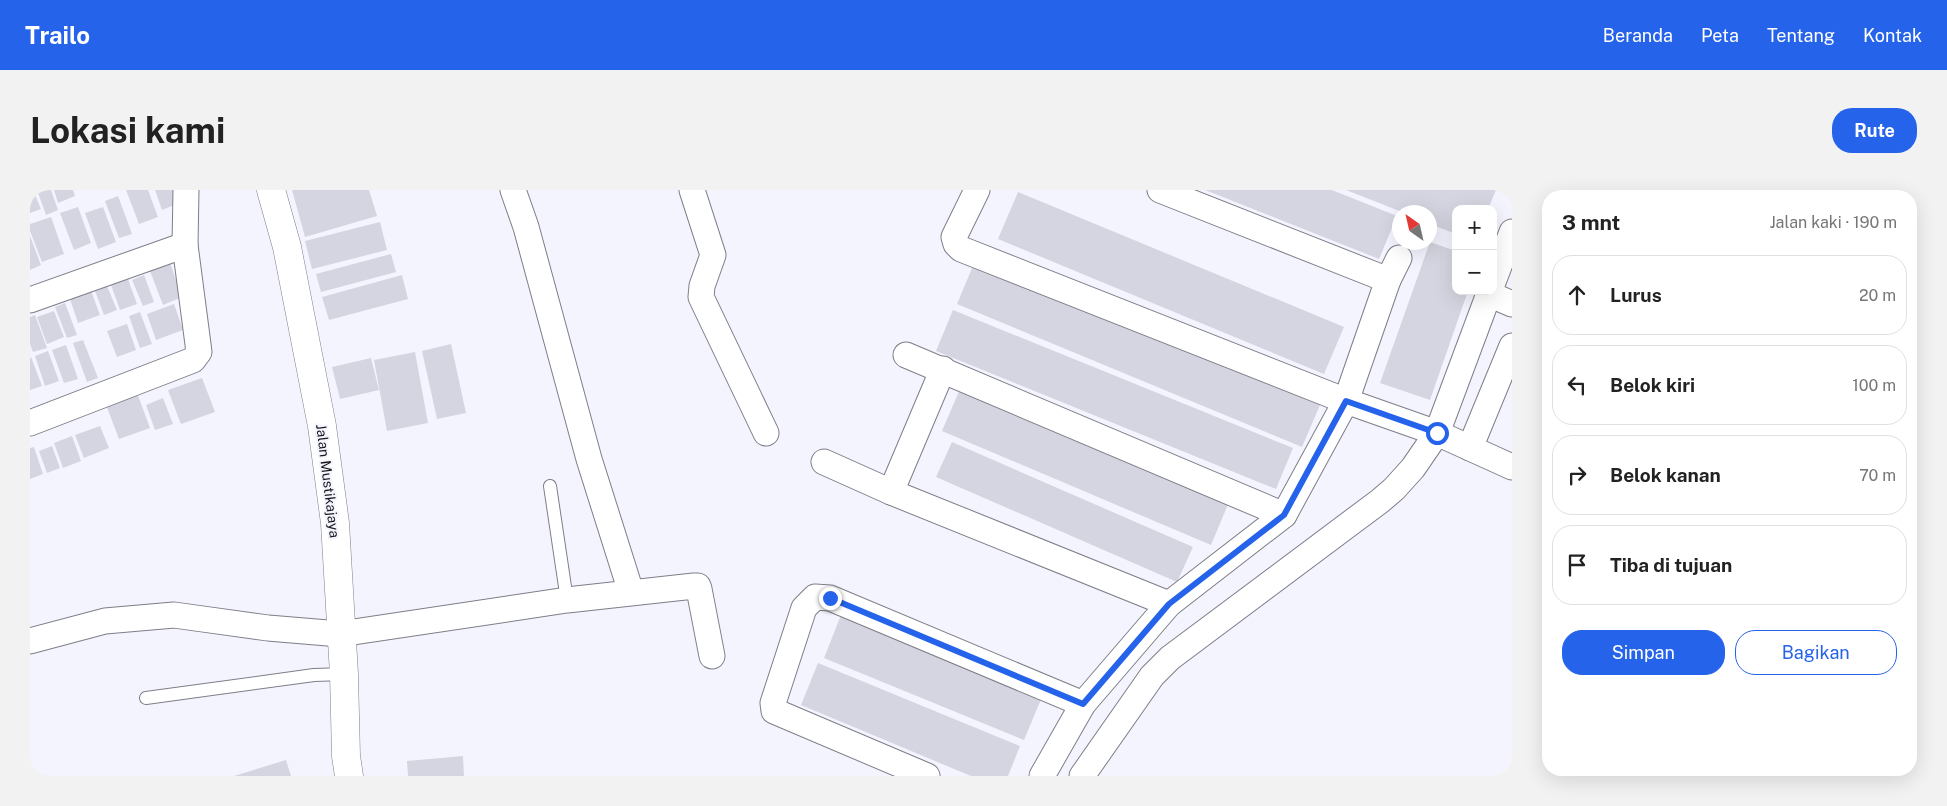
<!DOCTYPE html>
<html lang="id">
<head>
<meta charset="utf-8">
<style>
	body { margin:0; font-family:"Public Sans",sans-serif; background:#f2f2f2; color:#222 }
	.controls { position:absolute; right:15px; top:15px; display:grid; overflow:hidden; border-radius:10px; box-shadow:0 5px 20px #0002 }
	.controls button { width:45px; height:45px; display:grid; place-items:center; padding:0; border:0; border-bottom:1px solid #e0e0e0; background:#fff; color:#222; font:25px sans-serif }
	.compass { position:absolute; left:1362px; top:15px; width:45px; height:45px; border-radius:50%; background:#fff; box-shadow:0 5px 20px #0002; rotate:326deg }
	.stop { position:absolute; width:15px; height:15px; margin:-11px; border:4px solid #2563eb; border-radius:50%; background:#fff }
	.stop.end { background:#2563eb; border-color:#fff; box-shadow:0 1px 5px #0008 }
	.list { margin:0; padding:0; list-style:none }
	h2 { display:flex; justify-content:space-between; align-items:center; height:65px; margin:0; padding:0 20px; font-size:21px }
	h2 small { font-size:16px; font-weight:400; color:#767676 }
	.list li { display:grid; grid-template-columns:32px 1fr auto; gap:15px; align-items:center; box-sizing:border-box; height:80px; margin:0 10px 10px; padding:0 10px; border:1px solid #e0e0e0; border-radius:20px }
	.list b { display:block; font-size:19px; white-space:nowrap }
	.list em { font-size:16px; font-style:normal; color:#767676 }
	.actions { display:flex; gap:10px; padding:15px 20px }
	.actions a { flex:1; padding:11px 0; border:1px solid #2563eb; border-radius:20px; text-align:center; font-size:18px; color:#2563eb }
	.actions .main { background:#2563eb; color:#fff }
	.icon { flex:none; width:28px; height:28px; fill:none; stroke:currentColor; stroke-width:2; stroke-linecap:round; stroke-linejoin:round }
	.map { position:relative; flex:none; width:1482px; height:586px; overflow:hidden; border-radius:20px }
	header { display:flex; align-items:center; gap:30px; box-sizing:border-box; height:70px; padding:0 25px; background:#2563eb; color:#fff }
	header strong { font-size:24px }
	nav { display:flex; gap:28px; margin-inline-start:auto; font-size:18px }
	.intro { display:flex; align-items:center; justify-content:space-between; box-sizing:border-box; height:120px; padding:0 30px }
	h1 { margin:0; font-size:35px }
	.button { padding:12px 22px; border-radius:20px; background:#2563eb; color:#fff; font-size:18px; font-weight:700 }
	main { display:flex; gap:30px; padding:0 30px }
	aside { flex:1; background:#fff; border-radius:20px; box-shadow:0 5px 20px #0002 }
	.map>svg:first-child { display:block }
	.building { fill:#d5d5e1 }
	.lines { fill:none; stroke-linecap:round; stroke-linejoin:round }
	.service-casing { stroke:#7d7e88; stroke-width:14 }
	.minor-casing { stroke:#7d7e88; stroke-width:27 }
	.secondary-casing { stroke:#7d7e88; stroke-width:29 }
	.service { stroke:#fff; stroke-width:12 }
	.minor { stroke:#fff; stroke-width:25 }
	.secondary { stroke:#fff; stroke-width:28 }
	.route { stroke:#2563eb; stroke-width:6 }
	.labels { text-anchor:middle; stroke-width:4; stroke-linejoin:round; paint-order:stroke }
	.street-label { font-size:14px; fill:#16161a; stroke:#f4f4fe }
</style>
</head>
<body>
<header>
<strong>Trailo</strong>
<nav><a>Beranda</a><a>Peta</a><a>Tentang</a><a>Kontak</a></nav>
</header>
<div class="intro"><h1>Lokasi kami</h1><a class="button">Rute</a></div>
<main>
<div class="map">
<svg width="1482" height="586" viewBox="0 0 1482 586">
	<rect width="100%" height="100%" fill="#f4f4fe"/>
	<g class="building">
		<path d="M 0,0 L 3,0 L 11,19 L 0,23 Z"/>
		<path d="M 7,0 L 21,0 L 28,20 L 16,25 Z"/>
		<path d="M 24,0 L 43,0 L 45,6 L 28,13 Z"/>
		<path d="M 96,0 L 118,0 L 128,27 L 109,34 Z"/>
		<path d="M 125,0 L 151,0 L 155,11 L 132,20 Z"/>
		<path d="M 262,0 L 339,0 L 347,26 L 275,47 Z"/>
		<path d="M 1175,0 L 1302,0 L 1367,26 L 1349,69 Z"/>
		<path d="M 1316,0 L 1466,0 L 1458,19 L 1426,19 L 1426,44 L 1400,34 L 1400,22 L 1372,22 Z"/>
		<path d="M 988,2 L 1314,137 L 1294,184 L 968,49 Z"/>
		<path d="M 88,6 L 102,44 L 89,48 L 75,11 Z"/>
		<path d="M 48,17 L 61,53 L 44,60 L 30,23 Z"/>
		<path d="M 73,17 L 86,52 L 68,59 L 55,23 Z"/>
		<path d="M 21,27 L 34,64 L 12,72 L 0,41 L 0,34 Z"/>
		<path d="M 350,32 L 357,60 L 282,79 L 275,51 Z"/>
		<path d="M 0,46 L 11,75 L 0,80 Z"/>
		<path d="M 1400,52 L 1426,61 L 1426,101 L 1438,101 L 1400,210 L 1350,193 Z"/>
		<path d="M 361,64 L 366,82 L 291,102 L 286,84 Z"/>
		<path d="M 945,71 L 1290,215 L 1272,257 L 927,114 Z"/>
		<path d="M 140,73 L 152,107 L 133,115 L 120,81 Z"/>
		<path d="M 114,85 L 124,112 L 113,116 L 102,90 Z"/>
		<path d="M 372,85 L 378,109 L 299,130 L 292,107 Z"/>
		<path d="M 98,89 L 107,114 L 90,120 L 81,95 Z"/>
		<path d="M 77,96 L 87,120 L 74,125 L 65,101 Z"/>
		<path d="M 60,98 L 70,125 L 48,133 L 39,106 Z"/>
		<path d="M 35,113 L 47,145 L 37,148 L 25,117 Z"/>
		<path d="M 144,114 L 153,140 L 126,150 L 117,124 Z"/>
		<path d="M 923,120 L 1263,258 L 1246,299 L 906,161 Z"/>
		<path d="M 24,121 L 34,147 L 17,154 L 7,127 Z"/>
		<path d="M 110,122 L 122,154 L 110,158 L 99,126 Z"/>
		<path d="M 5,125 L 17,158 L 3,162 L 0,154 L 0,127 Z"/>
		<path d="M 97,134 L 106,160 L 87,167 L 77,141 Z"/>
		<path d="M 53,150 L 68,188 L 57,192 L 43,153 Z"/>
		<path d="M 421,154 L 436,223 L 407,229 L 392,161 Z"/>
		<path d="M 36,155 L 48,189 L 34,193 L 22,160 Z"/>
		<path d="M 18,161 L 29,191 L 15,196 L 5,166 Z"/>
		<path d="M 385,162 L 398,233 L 357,241 L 344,170 Z"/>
		<path d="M 1,167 L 12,196 L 0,200 L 0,168 Z"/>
		<path d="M 341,168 L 349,200 L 310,209 L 302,177 Z"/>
		<path d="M 172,188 L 185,222 L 151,234 L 138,200 Z"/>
		<path d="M 930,199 L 1199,312 L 1181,355 L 912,241 Z"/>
		<path d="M 106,200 L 120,238 L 89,249 L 75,212 Z"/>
		<path d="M 133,208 L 143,234 L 125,240 L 116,215 Z"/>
		<path d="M 70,236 L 79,258 L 54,268 L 45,245 Z"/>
		<path d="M 42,246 L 51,271 L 33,278 L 24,253 Z"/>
		<path d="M 922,252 L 1163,357 L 1147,392 L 906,287 Z"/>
		<path d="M 22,256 L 30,278 L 17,283 L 9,261 Z"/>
		<path d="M 4,257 L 13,284 L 0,289 L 0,258 Z"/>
		<path d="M 811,425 L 1012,507 L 994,550 L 794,468 Z"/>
		<path d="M 788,473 L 990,556 L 978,586 L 941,586 L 771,515 Z"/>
		<path d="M 433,566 L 434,586 L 378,586 L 377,571 Z"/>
		<path d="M 256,570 L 261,586 L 204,586 Z"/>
	</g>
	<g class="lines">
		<defs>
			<g id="service">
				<path d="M 520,296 L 537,410"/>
				<path d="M 116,508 L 284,485 L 314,484"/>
			</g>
			<g id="minor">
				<path d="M 483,0 L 496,37 L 559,269 L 601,402"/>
				<path d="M 662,0 L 683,65 L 672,96 L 671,107 L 736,243"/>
				<path d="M 947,0 L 924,47 L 926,54 L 931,59 L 1316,211 L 1407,243 L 1482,277"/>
				<path d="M 1358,90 L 1369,68"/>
				<path d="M 1463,92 L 1482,42"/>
				<path d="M 1459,104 L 1482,114"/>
				<path d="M 0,110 L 155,55"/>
				<path d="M 876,165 L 1254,325 L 1316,211 L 1358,90 L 1130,0"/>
				<path d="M 0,233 L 163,170 L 169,162 L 155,55 L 156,0"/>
				<path d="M 1440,258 L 1482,156"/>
				<path d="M 794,272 L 861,302 L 1139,414"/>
				<path d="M 861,302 L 913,179"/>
				<path d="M 0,451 L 75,431 L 144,425 L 238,438 L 310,444 L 537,410 L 664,396 L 668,396 L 669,399 L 682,466"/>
				<path d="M 897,586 L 744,521 L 743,513 L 774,418 L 785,407 L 800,408 L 1053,514"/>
				<path d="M 1012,586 L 1053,514 L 1139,414 L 1254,325"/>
				<path d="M 1052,586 L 1122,486 L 1140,468 L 1350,311 L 1364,299 L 1383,278 L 1407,243 L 1460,101"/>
			</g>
			<path id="secondary" d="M 241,0 L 257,57 L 292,236 L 305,333 L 314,484 L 316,566 L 319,586"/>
		</defs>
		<use href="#service" class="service-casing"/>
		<use href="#minor" class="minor-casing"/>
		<use href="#secondary" class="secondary-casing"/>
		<use href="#service" class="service"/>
		<use href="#minor" class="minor"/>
		<use href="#secondary" class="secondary"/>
	</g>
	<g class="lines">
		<path class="route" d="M 800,408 L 1053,514 L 1139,414 L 1254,325 L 1316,211 L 1407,243"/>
	</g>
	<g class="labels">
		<g class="street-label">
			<text transform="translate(298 291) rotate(83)" y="5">Jalan Mustikajaya</text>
		</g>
	</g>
</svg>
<div class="controls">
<button>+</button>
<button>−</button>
</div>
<svg class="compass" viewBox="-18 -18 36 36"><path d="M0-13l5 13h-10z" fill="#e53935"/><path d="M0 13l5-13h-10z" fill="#767676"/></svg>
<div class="stop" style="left:1407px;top:243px"></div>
<div class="stop end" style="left:800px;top:408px"></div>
</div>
<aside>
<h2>3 mnt<small>Jalan kaki · 190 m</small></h2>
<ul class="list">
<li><svg class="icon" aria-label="ahead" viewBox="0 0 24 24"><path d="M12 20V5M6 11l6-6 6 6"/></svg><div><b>Lurus</b></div><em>20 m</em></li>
<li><svg class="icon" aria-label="left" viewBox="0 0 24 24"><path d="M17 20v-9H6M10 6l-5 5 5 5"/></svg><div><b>Belok kiri</b></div><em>100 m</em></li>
<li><svg class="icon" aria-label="right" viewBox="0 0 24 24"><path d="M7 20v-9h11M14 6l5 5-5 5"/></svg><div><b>Belok kanan</b></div><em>70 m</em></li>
<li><svg class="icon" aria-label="arrive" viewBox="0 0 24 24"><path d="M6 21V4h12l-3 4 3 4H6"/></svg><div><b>Tiba di tujuan</b></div></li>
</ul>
<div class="actions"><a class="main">Simpan</a><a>Bagikan</a></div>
</aside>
</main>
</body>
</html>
